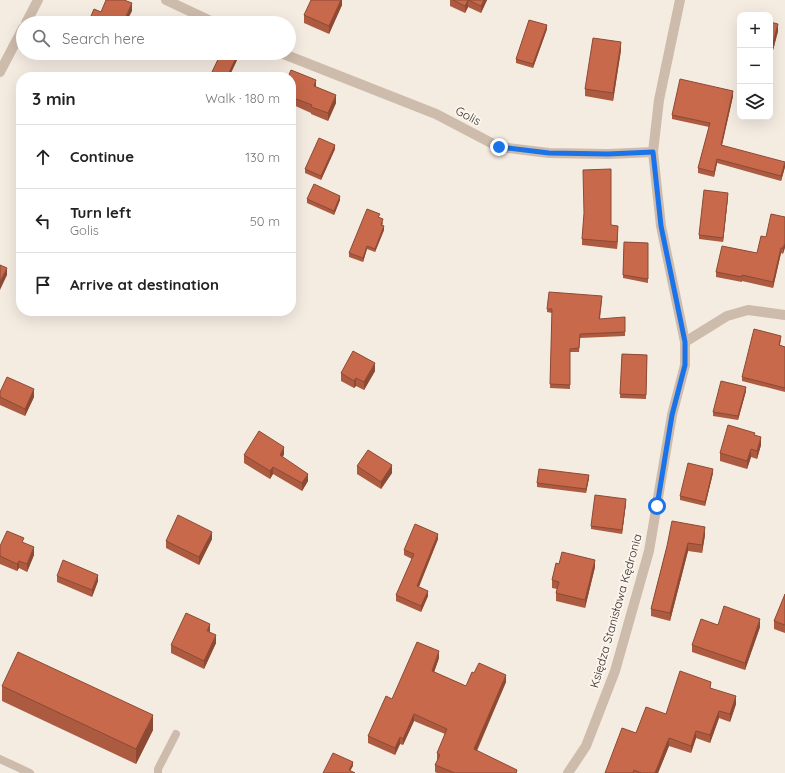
<!DOCTYPE html>
<html lang="en">
<head>
<meta charset="utf-8">
<style>
	body { margin:0; font-family:Quicksand,sans-serif; background:#f2f2f2; color:#222 }
	.controls { position:absolute; right:12px; top:12px; display:grid; overflow:hidden; border-radius:8px; box-shadow:0 4px 16px #0002 }
	.controls button { width:36px; height:36px; display:grid; place-items:center; padding:0; border:0; border-bottom:1px solid #e0e0e0; background:#fff; color:#222; font:20px sans-serif }
	.stop { position:absolute; width:12px; height:12px; margin:-9px; border:3px solid #1a73e8; border-radius:50%; background:#fff }
	.stop.end { background:#1a73e8; border-color:#fff; box-shadow:0 1px 4px #0008 }
	.list { margin:0; padding:0; list-style:none }
	h2 { display:flex; justify-content:space-between; align-items:center; height:52px; margin:0; padding:0 16px; font-size:17px }
	h2 small { font-size:13px; font-weight:400; color:#767676 }
	.list li { display:grid; grid-template-columns:26px 1fr auto; gap:12px; align-items:center; box-sizing:border-box; height:64px; padding:0 16px; border-top:1px solid #e0e0e0 }
	.list b { display:block; font-size:15px; white-space:nowrap }
	.list p { margin:0; font-size:13px; white-space:nowrap; color:#767676 }
	.list em { font-size:13px; font-style:normal; color:#767676 }
	.icon { flex:none; width:22px; height:22px; fill:none; stroke:currentColor; stroke-width:2; stroke-linecap:round; stroke-linejoin:round }
	.map { position:relative; flex:none; width:785px; height:773px; overflow:hidden }
	.search { position:absolute; background:#fff; box-shadow:0 4px 16px #0002; left:16px; top:16px; width:280px; height:44px; display:flex; align-items:center; gap:10px; box-sizing:border-box; padding:0 14px; border-radius:22px; color:#767676; font-size:15px }
	.panel { position:absolute; background:#fff; box-shadow:0 4px 16px #0002; left:16px; top:72px; width:280px; height:244px; border-radius:16px }
	.map>svg:first-child { display:block }
	.lines { fill:none; stroke-linecap:round; stroke-linejoin:round }
	.lane { stroke:#cdbbac; stroke-width:8 }
	.street { stroke:#cdbbac; stroke-width:10 }
	.wall { fill:#ac5a40 }
	.shaded-wall { fill:#8c4a34 }
	.building { fill:#c8694b; stroke:#8c4a34 }
	.route { stroke:#1a73e8; stroke-width:5 }
	.labels { text-anchor:middle; stroke-width:4; stroke-linejoin:round; paint-order:stroke }
	.street-label { font-size:12px; fill:#3b302b; stroke:#fbf5ee }
</style>
</head>
<body>
<div class="map">
<svg width="785" height="773" viewBox="0 0 785 773">
	<rect width="100%" height="100%" fill="#f4ebe1"/>
	<g class="lines">
		<g class="lane">
			<path d="M 0,759 L 30,773"/>
			<path d="M 158,773 L 158,769 L 176,734"/>
		</g>
		<g class="street">
			<path d="M 166,0 L 215,23"/>
			<path d="M 26,23 L 38,0"/>
			<path d="M 281,53 L 436,114 L 499,147 L 549,153 L 608,154 L 653,152"/>
			<path d="M 0,72 L 23,28"/>
			<path d="M 685,342 L 727,316 L 748,310 L 785,315"/>
			<path d="M 568,773 L 586,746 L 615,671 L 649,551 L 672,415 L 685,365 L 685,342 L 661,226 L 653,152 L 659,100 L 680,0"/>
		</g>
	</g>
	<g class="wall">
		<path d="M 342,0 L 342,5 L 329,34 L 304,23 L 304,15 Z"/>
		<path d="M 450,0 L 487,0 L 481,13 L 468,7 L 465,13 L 450,6 Z"/>
		<path d="M 770,22 L 778,31 L 771,58 L 770,57 Z"/>
		<path d="M 547,29 L 533,68 L 516,63 L 516,59 Z"/>
		<path d="M 621,50 L 613,101 L 585,96 L 585,89 Z"/>
		<path d="M 237,60 L 229,77 L 214,77 L 212,76 L 212,72 Z"/>
		<path d="M 291,77 L 316,87 L 336,103 L 328,121 L 311,114 L 311,113 L 291,104 Z"/>
		<path d="M 733,96 L 722,145 L 785,167 L 781,181 L 717,163 L 714,177 L 698,173 L 698,168 L 709,127 L 672,119 L 672,115 Z"/>
		<path d="M 335,149 L 321,180 L 305,173 L 305,169 Z"/>
		<path d="M 21,190 L 21,202 L 20,202 L 20,194 Z"/>
		<path d="M 728,197 L 723,242 L 699,239 L 699,235 Z"/>
		<path d="M 307,199 L 340,200 L 334,215 L 307,203 Z"/>
		<path d="M 785,217 L 783,254 L 781,253 L 773,288 L 742,281 L 742,282 L 716,277 L 716,272 L 757,253 L 766,237 Z"/>
		<path d="M 380,218 L 383,223 L 382,226 L 384,230 L 375,252 L 367,249 L 363,262 L 349,257 L 349,253 Z"/>
		<path d="M 611,225 L 618,233 L 617,249 L 582,245 L 582,239 Z"/>
		<path d="M 624,242 L 648,243 L 648,283 L 623,278 Z"/>
		<path d="M 602,300 L 600,319 L 625,332 L 625,336 L 580,338 L 579,352 L 570,352 L 570,389 L 550,388 L 552,313 L 547,312 L 547,309 Z"/>
		<path d="M 781,339 L 780,345 L 785,347 L 785,392 L 742,381 L 742,377 Z"/>
		<path d="M 622,354 L 647,355 L 646,399 L 620,398 Z"/>
		<path d="M 375,371 L 364,390 L 356,386 L 354,388 L 341,381 L 341,373 Z"/>
		<path d="M 746,391 L 738,420 L 713,416 L 713,412 Z"/>
		<path d="M 0,392 L 34,397 L 25,416 L 0,405 Z"/>
		<path d="M 761,445 L 757,459 L 751,457 L 747,469 L 720,461 L 720,453 Z"/>
		<path d="M 284,454 L 283,457 L 308,481 L 302,491 L 273,474 L 270,479 L 244,463 L 244,455 Z"/>
		<path d="M 357,466 L 392,473 L 381,489 L 357,474 Z"/>
		<path d="M 713,473 L 705,506 L 680,500 L 680,496 Z"/>
		<path d="M 589,478 L 586,493 L 537,487 L 537,483 Z"/>
		<path d="M 626,503 L 622,534 L 591,529 L 591,526 Z"/>
		<path d="M 705,535 L 702,553 L 688,551 L 670,621 L 651,616 L 651,609 L 667,546 Z"/>
		<path d="M 212,539 L 199,565 L 166,548 L 166,541 Z"/>
		<path d="M 438,539 L 419,587 L 428,596 L 421,612 L 396,601 L 396,595 L 412,559 L 404,555 L 404,550 Z"/>
		<path d="M 24,543 L 34,555 L 27,572 L 19,568 L 17,571 L 0,564 L 0,546 Z"/>
		<path d="M 559,564 L 595,567 L 585,608 L 556,601 L 556,593 L 557,589 L 552,588 L 552,580 Z"/>
		<path d="M 57,576 L 98,581 L 92,597 L 57,582 Z"/>
		<path d="M 785,594 L 785,633 L 774,629 L 774,621 Z"/>
		<path d="M 718,625 L 760,627 L 745,670 L 692,652 L 692,645 Z"/>
		<path d="M 210,632 L 216,643 L 204,669 L 171,653 L 171,645 Z"/>
		<path d="M 439,658 L 434,672 L 466,686 L 506,682 L 477,751 L 517,773 L 437,773 L 435,772 L 435,765 L 437,761 L 437,753 L 445,734 L 414,721 L 403,745 L 400,744 L 395,755 L 368,743 L 368,736 L 392,699 Z"/>
		<path d="M 2,686 L 153,730 L 136,764 L 2,701 Z"/>
		<path d="M 711,688 L 736,704 L 730,722 L 719,718 L 710,743 L 696,738 L 691,753 L 669,746 L 658,773 L 605,773 L 636,733 L 666,714 Z"/>
	</g>
	<g class="shaded-wall">
		<path d="M 341,0 L 342,0 L 342,5 L 329,34 L 329,26 Z"/>
		<path d="M 468,0 L 468,7 L 465,13 L 465,6 Z"/>
		<path d="M 484,0 L 487,0 L 481,13 L 481,6 Z"/>
		<path d="M 132,3 L 132,11 L 126,23 L 123,23 Z"/>
		<path d="M 778,24 L 778,31 L 771,58 L 771,50 Z"/>
		<path d="M 547,25 L 547,29 L 533,68 L 533,64 Z"/>
		<path d="M 621,42 L 621,50 L 613,101 L 613,93 Z"/>
		<path d="M 237,56 L 237,60 L 229,77 L 227,77 Z"/>
		<path d="M 316,80 L 316,88 L 314,86 Z"/>
		<path d="M 733,91 L 733,96 L 721,149 L 721,145 Z"/>
		<path d="M 336,95 L 336,103 L 328,121 L 328,113 Z"/>
		<path d="M 335,145 L 335,149 L 321,180 L 321,176 Z"/>
		<path d="M 717,159 L 717,163 L 714,177 L 714,172 Z"/>
		<path d="M 785,162 L 785,167 L 781,181 L 781,176 Z"/>
		<path d="M 728,193 L 728,197 L 723,242 L 723,238 Z"/>
		<path d="M 340,196 L 340,200 L 334,215 L 334,211 Z"/>
		<path d="M 384,226 L 384,230 L 375,252 L 375,249 Z"/>
		<path d="M 618,226 L 618,233 L 617,249 L 617,242 Z"/>
		<path d="M 785,243 L 785,248 L 783,254 L 783,248 Z"/>
		<path d="M 367,246 L 367,249 L 363,262 L 363,258 Z"/>
		<path d="M 781,248 L 781,253 L 773,288 L 773,282 Z"/>
		<path d="M 7,268 L 7,275 L 0,290 L 0,282 Z"/>
		<path d="M 375,363 L 375,371 L 364,390 L 364,382 Z"/>
		<path d="M 356,378 L 356,386 L 354,388 L 354,381 Z"/>
		<path d="M 746,387 L 746,391 L 738,420 L 738,416 Z"/>
		<path d="M 34,389 L 34,397 L 25,416 L 25,409 Z"/>
		<path d="M 761,437 L 761,445 L 757,459 L 757,451 Z"/>
		<path d="M 284,447 L 284,454 L 280,462 L 280,455 Z"/>
		<path d="M 751,449 L 751,457 L 747,469 L 747,461 Z"/>
		<path d="M 392,465 L 392,473 L 381,489 L 381,482 Z"/>
		<path d="M 273,467 L 273,474 L 270,479 L 270,471 Z"/>
		<path d="M 713,469 L 713,473 L 705,506 L 705,502 Z"/>
		<path d="M 308,474 L 308,481 L 302,491 L 302,483 Z"/>
		<path d="M 589,475 L 589,478 L 586,493 L 586,489 Z"/>
		<path d="M 626,499 L 626,503 L 622,534 L 622,530 Z"/>
		<path d="M 705,527 L 705,535 L 702,553 L 702,545 Z"/>
		<path d="M 212,532 L 212,539 L 199,565 L 199,557 Z"/>
		<path d="M 438,534 L 438,539 L 417,591 L 417,586 Z"/>
		<path d="M 688,543 L 688,551 L 670,621 L 670,613 Z"/>
		<path d="M 34,547 L 34,555 L 27,572 L 27,564 Z"/>
		<path d="M 595,560 L 595,567 L 585,608 L 585,600 Z"/>
		<path d="M 19,561 L 19,568 L 17,571 L 17,564 Z"/>
		<path d="M 98,575 L 98,581 L 92,597 L 92,590 Z"/>
		<path d="M 428,591 L 428,596 L 421,612 L 421,606 Z"/>
		<path d="M 760,619 L 760,627 L 745,670 L 745,663 Z"/>
		<path d="M 210,624 L 210,632 L 207,631 Z"/>
		<path d="M 216,635 L 216,643 L 204,669 L 204,661 Z"/>
		<path d="M 439,651 L 439,658 L 432,678 L 432,671 Z"/>
		<path d="M 506,675 L 506,682 L 474,756 L 474,749 Z"/>
		<path d="M 736,696 L 736,704 L 730,722 L 730,714 Z"/>
		<path d="M 719,711 L 719,718 L 710,743 L 710,735 Z"/>
		<path d="M 414,714 L 414,721 L 403,745 L 403,739 Z"/>
		<path d="M 153,715 L 153,730 L 136,764 L 136,749 Z"/>
		<path d="M 696,731 L 696,738 L 691,753 L 691,746 Z"/>
		<path d="M 400,737 L 400,744 L 395,755 L 395,748 Z"/>
		<path d="M 669,738 L 669,746 L 658,773 L 655,773 Z"/>
		<path d="M 353,762 L 353,766 L 349,773 L 349,770 Z"/>
	</g>
	<g class="building">
		<path d="M 106,0 L 124,0 L 132,3 L 123,23 L 88,23 L 94,9 L 101,12 Z"/>
		<path d="M 311,0 L 341,0 L 329,26 L 304,15 Z"/>
		<path d="M 453,0 L 484,0 L 481,6 L 468,0 L 465,6 Z"/>
		<path d="M 529,20 L 547,25 L 533,64 L 516,59 Z"/>
		<path d="M 770,22 L 778,24 L 771,50 L 770,50 Z"/>
		<path d="M 593,38 L 621,42 L 613,93 L 585,89 Z"/>
		<path d="M 221,53 L 231,53 L 237,56 L 227,77 L 222,77 L 212,72 Z"/>
		<path d="M 291,70 L 316,80 L 314,86 L 336,95 L 328,113 L 311,107 L 312,105 L 291,97 L 291,77 L 288,77 Z"/>
		<path d="M 680,79 L 733,91 L 721,145 L 785,162 L 781,176 L 717,159 L 714,172 L 698,168 L 710,123 L 672,115 Z"/>
		<path d="M 319,138 L 335,145 L 321,176 L 305,169 Z"/>
		<path d="M 611,169 L 611,225 L 618,226 L 617,242 L 582,239 L 584,213 L 583,170 Z"/>
		<path d="M 314,184 L 340,196 L 334,211 L 307,199 Z"/>
		<path d="M 704,190 L 728,193 L 723,238 L 699,235 Z"/>
		<path d="M 367,209 L 380,214 L 378,217 L 383,219 L 381,225 L 384,226 L 375,249 L 367,246 L 363,258 L 349,253 Z"/>
		<path d="M 771,214 L 785,217 L 785,243 L 783,248 L 781,248 L 773,282 L 742,275 L 742,277 L 716,272 L 722,246 L 757,253 L 761,236 L 766,237 Z"/>
		<path d="M 624,242 L 648,243 L 648,279 L 623,275 Z"/>
		<path d="M 0,265 L 7,268 L 0,282 Z"/>
		<path d="M 549,292 L 602,296 L 599,319 L 625,317 L 625,332 L 580,334 L 579,348 L 570,349 L 570,385 L 550,384 L 552,309 L 547,309 Z"/>
		<path d="M 754,329 L 781,336 L 779,345 L 785,347 L 785,388 L 742,377 Z"/>
		<path d="M 353,351 L 375,363 L 364,382 L 356,378 L 354,381 L 341,373 Z"/>
		<path d="M 622,354 L 647,355 L 646,395 L 620,394 Z"/>
		<path d="M 7,377 L 34,389 L 25,409 L 0,397 L 0,392 Z"/>
		<path d="M 721,381 L 746,387 L 738,416 L 713,412 Z"/>
		<path d="M 728,425 L 755,433 L 754,435 L 761,437 L 757,451 L 751,449 L 747,461 L 720,453 Z"/>
		<path d="M 259,431 L 284,447 L 280,455 L 308,474 L 302,483 L 273,467 L 270,471 L 244,455 Z"/>
		<path d="M 368,450 L 392,465 L 381,482 L 357,466 Z"/>
		<path d="M 688,463 L 713,469 L 705,502 L 680,496 Z"/>
		<path d="M 539,469 L 589,475 L 586,489 L 537,483 Z"/>
		<path d="M 595,495 L 626,499 L 622,530 L 591,526 Z"/>
		<path d="M 178,515 L 212,532 L 199,557 L 166,541 Z"/>
		<path d="M 672,521 L 705,527 L 702,545 L 688,543 L 670,613 L 651,609 L 667,546 Z"/>
		<path d="M 415,524 L 438,534 L 417,586 L 428,591 L 421,606 L 396,595 L 414,554 L 404,550 Z"/>
		<path d="M 7,531 L 24,538 L 22,542 L 34,547 L 27,564 L 19,561 L 17,564 L 0,556 L 0,546 Z"/>
		<path d="M 562,552 L 595,560 L 585,600 L 556,593 L 559,582 L 552,580 L 556,563 L 559,564 Z"/>
		<path d="M 63,560 L 98,575 L 92,590 L 57,576 Z"/>
		<path d="M 785,594 L 785,625 L 774,621 Z"/>
		<path d="M 724,606 L 760,619 L 745,663 L 692,645 L 701,619 L 718,625 Z"/>
		<path d="M 186,613 L 210,624 L 207,631 L 216,635 L 204,661 L 171,645 Z"/>
		<path d="M 417,642 L 439,651 L 432,671 L 466,686 L 472,672 L 474,673 L 479,663 L 506,675 L 474,749 L 517,770 L 516,773 L 455,773 L 435,765 L 440,755 L 437,753 L 447,729 L 414,714 L 403,739 L 400,737 L 395,748 L 368,736 L 386,696 L 392,699 Z"/>
		<path d="M 18,652 L 153,715 L 136,749 L 2,686 Z"/>
		<path d="M 680,671 L 711,682 L 710,688 L 736,696 L 730,714 L 719,711 L 710,735 L 696,731 L 691,746 L 669,738 L 655,773 L 641,773 L 634,770 L 633,773 L 605,773 L 622,728 L 636,733 L 646,707 L 666,714 Z"/>
		<path d="M 333,753 L 353,762 L 349,770 L 355,773 L 323,773 Z"/>
	</g>
	<g class="lines">
		<path class="route" d="M 499,147 L 549,153 L 608,154 L 653,152 L 661,226 L 685,342 L 685,365 L 672,415 L 657,506"/>
	</g>
	<g class="labels">
		<g class="street-label">
			<text transform="translate(468 116) rotate(28)" y="4">Golis</text>
			<text transform="translate(616 611) rotate(-74)" y="4">Księdza Stanisława Kędronia</text>
		</g>
	</g>
</svg>
<div class="controls">
<button>+</button>
<button>−</button>
<button><svg class="icon" aria-label="layers" viewBox="0 0 24 24"><path d="M12 4l9 5-9 5-9-5zM3 14l9 5 9-5"/></svg></button>
</div>
<div class="stop" style="left:657px;top:506px"></div>
<div class="stop end" style="left:499px;top:147px"></div>
<div class="search"><svg class="icon" aria-label="search" viewBox="0 0 24 24"><circle cx="10" cy="10" r="6"/><path d="M15 15l6 6"/></svg>Search here</div>
<section class="panel">
<h2>3 min<small>Walk · 180 m</small></h2>
<ul class="list">
<li><svg class="icon" aria-label="ahead" viewBox="0 0 24 24"><path d="M12 20V5M6 11l6-6 6 6"/></svg><div><b>Continue</b></div><em>130 m</em></li>
<li><svg class="icon" aria-label="left" viewBox="0 0 24 24"><path d="M17 20v-9H6M10 6l-5 5 5 5"/></svg><div><b>Turn left</b><p>Golis</p></div><em>50 m</em></li>
<li><svg class="icon" aria-label="arrive" viewBox="0 0 24 24"><path d="M6 21V4h12l-3 4 3 4H6"/></svg><div><b>Arrive at destination</b></div></li>
</ul>
</section>
</div>
</body>
</html>
